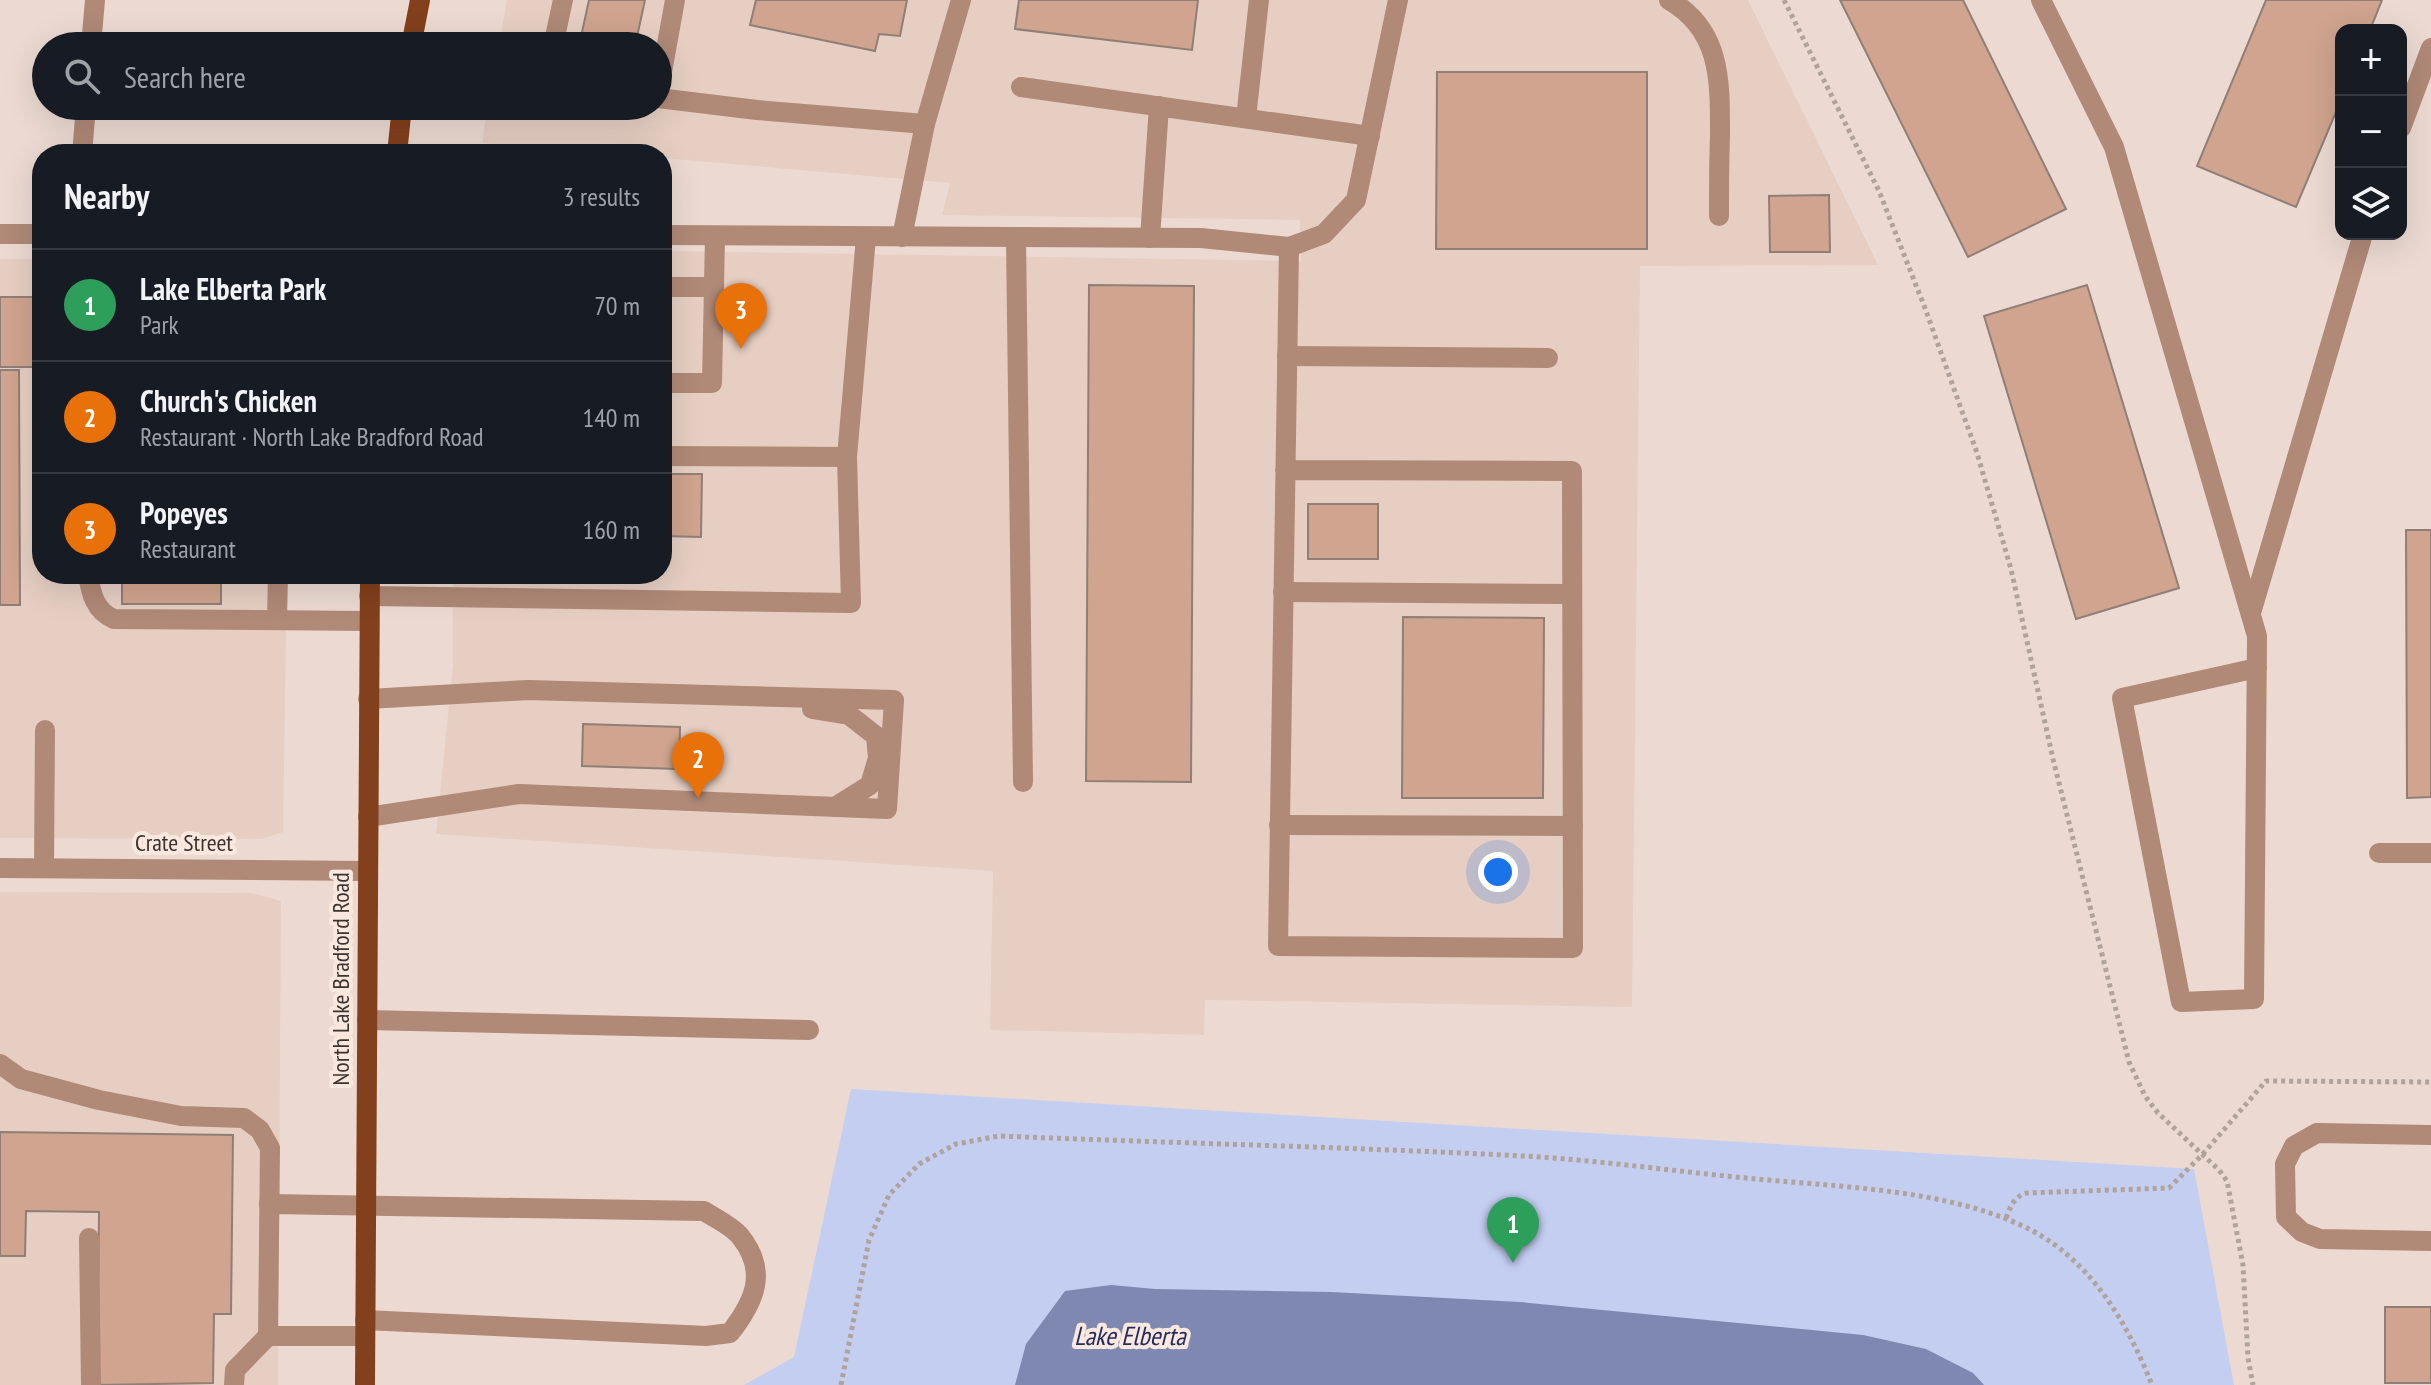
<!DOCTYPE html>
<html lang="en">
<head>
<meta charset="utf-8">
<style>
	body { margin:0; font-family:"PT Sans Narrow",sans-serif; background:#242831; color:#f1f3f6 }
	.controls { position:absolute; right:24px; top:24px; display:grid; overflow:hidden; border-radius:16px; box-shadow:0 8px 32px #0002 }
	.controls button { width:72px; height:72px; display:grid; place-items:center; padding:0; border:0; border-bottom:2px solid #363941; background:#171b24; color:#f1f3f6; font:40px sans-serif }
	.you { position:absolute; left:1498px; top:872px; width:28px; height:28px; margin:-20px; border:6px solid #fff; border-radius:50%; background:#1a73e8; box-shadow:0 0 0 12px #1a73e833 }
	.badge { display:grid; place-items:center; width:52px; height:52px; border-radius:50%; background:#4f5fd5; color:#fff; font-size:26px; font-weight:700 }
	.pin { position:absolute; translate:-50% -66px; filter:drop-shadow(0 2px 4px #0008) }
	.pin::after { content:''; position:absolute; top:42px; width:28px; height:24px; background:inherit; clip-path:polygon(0 0,100% 0,50% 100%) }
	.list { margin:0; padding:0; list-style:none }
	h2 { display:flex; justify-content:space-between; align-items:center; height:104px; margin:0; padding:0 32px; font-size:34px }
	h2 small { font-size:26px; font-weight:400; color:#9ea1a6 }
	.list li { display:grid; grid-template-columns:52px 1fr auto; gap:24px; align-items:center; box-sizing:border-box; height:112px; padding:0 32px; border-top:2px solid #363941 }
	.list b { display:block; font-size:30px; white-space:nowrap }
	.list p { margin:0; font-size:26px; white-space:nowrap; color:#9ea1a6 }
	.list em { font-size:26px; font-style:normal; color:#9ea1a6 }
	.icon { flex:none; width:44px; height:44px; fill:none; stroke:currentColor; stroke-width:2; stroke-linecap:round; stroke-linejoin:round }
	.map { position:relative; flex:none; width:2431px; height:1385px; overflow:hidden }
	.search { position:absolute; background:#171b24; box-shadow:0 8px 32px #0002; left:32px; top:32px; width:640px; height:88px; display:flex; align-items:center; gap:20px; box-sizing:border-box; padding:0 28px; border-radius:44px; color:#9ea1a6; font-size:30px }
	.panel { position:absolute; background:#171b24; box-shadow:0 8px 32px #0002; left:32px; top:144px; width:640px; height:440px; border-radius:32px }
	.map>svg:first-child { display:block }
	.built { fill:#e6cec2 }
	.green { fill:#c4cef1 }
	.water { fill:#7e88b0 }
	.building { fill:#d0a48e; stroke:#8f7f77; stroke-width:2 }
	.lines { fill:none; stroke-linecap:round; stroke-linejoin:round }
	.path { stroke:#b0a29c; stroke-width:5; stroke-dasharray:4 4; stroke-linecap:butt }
	.minor { stroke:#b08977; stroke-width:20 }
	.major { stroke:#82401c; stroke-width:20 }
	.labels { text-anchor:middle; stroke-width:8; stroke-linejoin:round; paint-order:stroke }
	.street-label { font-size:24px; fill:#3a3330; stroke:#fae8df }
	.water-label { font-size:26px; font-style:italic; fill:#242c5f; stroke:#fae8df }
</style>
</head>
<body>
<div class="map">
<svg width="2431" height="1385" viewBox="0 0 2431 1385">
	<rect width="100%" height="100%" fill="#ecdad2"/>
	<g class="built">
		<path d="M 507,0 L 1748,0 L 1878,265 L 1640,266 L 1632,1007 L 1205,1000 L 1204,1035 L 990,1030 L 993,871 L 436,834 L 453,665 L 453,574 L 662,574 L 662,251 L 1301,261 L 1300,220 L 942,215 L 950,183 L 662,158 L 662,154 L 613,154 L 482,143 L 488,106 L 658,106 L 658,46 L 499,46 Z"/>
		<path d="M 0,259 L 42,259 L 42,574 L 287,574 L 283,832 L 262,839 L 0,838 Z"/>
		<path d="M 0,892 L 252,893 L 281,901 L 278,1385 L 0,1385 Z"/>
	</g>
	<path class="green" d="M 851,1089 L 2194,1169 L 2234,1385 L 744,1385 L 794,1357 Z"/>
	<path class="water" d="M 1111,1285 L 1155,1289 L 1331,1292 L 1520,1302 L 1863,1335 L 1926,1349 L 1973,1373 L 1984,1385 L 1015,1385 L 1026,1344 L 1065,1291 Z"/>
	<g class="building">
		<path d="M 589,0 L 645,0 L 635,46 L 579,46 Z"/>
		<path d="M 756,0 L 907,0 L 900,36 L 879,34 L 875,51 L 750,25 Z"/>
		<path d="M 1019,0 L 1198,0 L 1192,50 L 1015,29 Z"/>
		<path d="M 1840,0 L 1963,0 L 2066,209 L 1968,257 Z"/>
		<path d="M 2266,0 L 2382,0 L 2370,30 L 2341,30 L 2341,100 L 2296,207 L 2197,166 Z"/>
		<path d="M 1437,72 L 1647,72 L 1647,249 L 1436,249 Z"/>
		<path d="M 1829,195 L 1830,252 L 1770,252 L 1769,196 Z"/>
		<path d="M 1089,285 L 1194,286 L 1191,782 L 1086,781 Z"/>
		<path d="M 2087,285 L 2179,588 L 2076,619 L 1984,316 Z"/>
		<rect x="0" y="297" width="42" height="70"/>
		<path d="M 0,370 L 19,370 L 20,605 L 0,605 Z"/>
		<path d="M 662,474 L 702,474 L 701,537 L 662,536 Z"/>
		<rect x="1308" y="504" width="70" height="55"/>
		<path d="M 2406,530 L 2431,530 L 2431,797 L 2407,798 Z"/>
		<rect x="122" y="574" width="99" height="30"/>
		<path d="M 1403,617 L 1544,618 L 1543,798 L 1402,798 Z"/>
		<path d="M 583,724 L 680,727 L 679,769 L 582,766 Z"/>
		<path d="M 0,1132 L 233,1135 L 231,1314 L 214,1314 L 213,1383 L 97,1385 L 99,1212 L 26,1211 L 25,1256 L 0,1256 Z"/>
		<rect x="2385" y="1307" width="46" height="76"/>
	</g>
	<g class="lines">
		<g class="path">
			<path d="M 1784,0 L 1879,191 L 1925,308 L 1977,453 L 2011,569 L 2053,759 L 2129,1062 L 2145,1096 L 2158,1113 L 2219,1170 L 2227,1181 L 2243,1265 L 2248,1358 L 2253,1385"/>
			<path d="M 2006,1218 C 2011,1206 2014,1196 2027,1193 L 2169,1188 L 2202,1155 L 2266,1081 L 2431,1082"/>
			<path d="M 841,1385 L 869,1240 L 889,1195 L 919,1164 L 956,1144 L 999,1136 C 1173,1143 1348,1147 1523,1156 C 1597,1160 1672,1171 1746,1178 C 1835,1187 1945,1188 2027,1228 C 2090,1259 2127,1322 2152,1385"/>
		</g>
		<g class="minor">
			<path d="M 1669,0 C 1722,30 1720,83 1720,136 C 1719,162 1719,189 1719,216"/>
			<path d="M 2041,0 L 2114,147 L 2257,636 L 2254,999 L 2181,1002 L 2122,698 L 2257,668"/>
			<path d="M 91,46 L 95,0"/>
			<path d="M 553,46 L 563,0"/>
			<path d="M 1021,87 L 1370,136"/>
			<path d="M 658,94 L 675,0"/>
			<path d="M 658,98 L 757,110 L 925,124"/>
			<path d="M 1246,118 L 1259,0"/>
			<path d="M 2401,128 L 2431,48"/>
			<path d="M 82,154 L 86,106"/>
			<path d="M 0,234 L 42,234"/>
			<path d="M 662,235 L 1201,238 L 1289,247 L 1324,234 L 1356,200 L 1398,0"/>
			<path d="M 902,237 L 925,124 L 961,0"/>
			<path d="M 1016,238 L 1023,782"/>
			<path d="M 1150,238 L 1159,106"/>
			<path d="M 662,287 L 713,287"/>
			<path d="M 1287,356 L 1548,358"/>
			<path d="M 662,383 L 712,383 L 715,236"/>
			<path d="M 662,456 L 847,457"/>
			<path d="M 1285,470 L 1572,471 L 1573,948 L 1278,946 L 1289,247"/>
			<path d="M 88,574 C 91,594 95,611 114,619 L 369,621"/>
			<path d="M 1283,592 L 1572,594"/>
			<path d="M 369,596 L 851,603 L 847,457 L 866,237"/>
			<path d="M 2251,613 L 2363,234"/>
			<path d="M 277,620 L 278,574"/>
			<path d="M 812,709 L 849,715 L 876,736 L 878,758 L 870,785 L 835,807"/>
			<path d="M 368,817 L 519,794 L 887,809 L 894,700 L 528,690 L 368,699"/>
			<path d="M 1279,825 L 1573,826"/>
			<path d="M 2379,853 L 2431,853"/>
			<path d="M 0,868 L 367,871"/>
			<path d="M 44,868 L 45,730"/>
			<path d="M 367,1020 L 809,1030"/>
			<path d="M 0,1064 L 21,1079 L 99,1100 L 181,1116 L 244,1118 L 260,1130 L 270,1148 L 268,1336 L 235,1370 L 234,1385"/>
			<path d="M 2431,1135 L 2317,1133 L 2294,1146 L 2285,1164 L 2286,1217 L 2302,1232 L 2320,1239 L 2431,1241"/>
			<path d="M 269,1204 L 704,1211 C 715,1218 732,1226 740,1236 C 769,1272 754,1302 730,1333 L 706,1336 L 365,1320"/>
			<path d="M 89,1238 L 91,1385"/>
			<path d="M 268,1336 L 365,1336"/>
		</g>
		<g class="major">
			<path d="M 411,46 L 420,0"/>
			<path d="M 397,154 L 402,106"/>
			<path d="M 365,1385 L 370,574"/>
		</g>
	</g>
	<g class="labels">
		<g class="street-label">
			<text x="184" y="851">Crate Street</text>
			<text transform="translate(341 979) rotate(-90)" y="8">North Lake Bradford Road</text>
		</g>
		<g class="water-label">
			<text x="1130" y="1345">Lake Elberta</text>
		</g>
	</g>
</svg>
<div class="controls">
<button>+</button>
<button>−</button>
<button><svg class="icon" aria-label="layers" viewBox="0 0 24 24"><path d="M12 4l9 5-9 5-9-5zM3 14l9 5 9-5"/></svg></button>
</div>
<div class="you"></div>
<div class="pin badge" style="left:1513px;top:1263px;background:#2e9e5b">1</div>
<div class="pin badge" style="left:698px;top:798px;background:#e8710a">2</div>
<div class="pin badge" style="left:741px;top:349px;background:#e8710a">3</div>
<div class="search"><svg class="icon" aria-label="search" viewBox="0 0 24 24"><circle cx="10" cy="10" r="6"/><path d="M15 15l6 6"/></svg>Search here</div>
<section class="panel">
<h2>Nearby<small>3 results</small></h2>
<ul class="list">
<li><span class="badge" style="background:#2e9e5b">1</span><div><b>Lake Elberta Park</b><p>Park</p></div><em>70 m</em></li>
<li><span class="badge" style="background:#e8710a">2</span><div><b>Church's Chicken</b><p>Restaurant · North Lake Bradford Road</p></div><em>140 m</em></li>
<li><span class="badge" style="background:#e8710a">3</span><div><b>Popeyes</b><p>Restaurant</p></div><em>160 m</em></li>
</ul>
</section>
</div>
</body>
</html>
